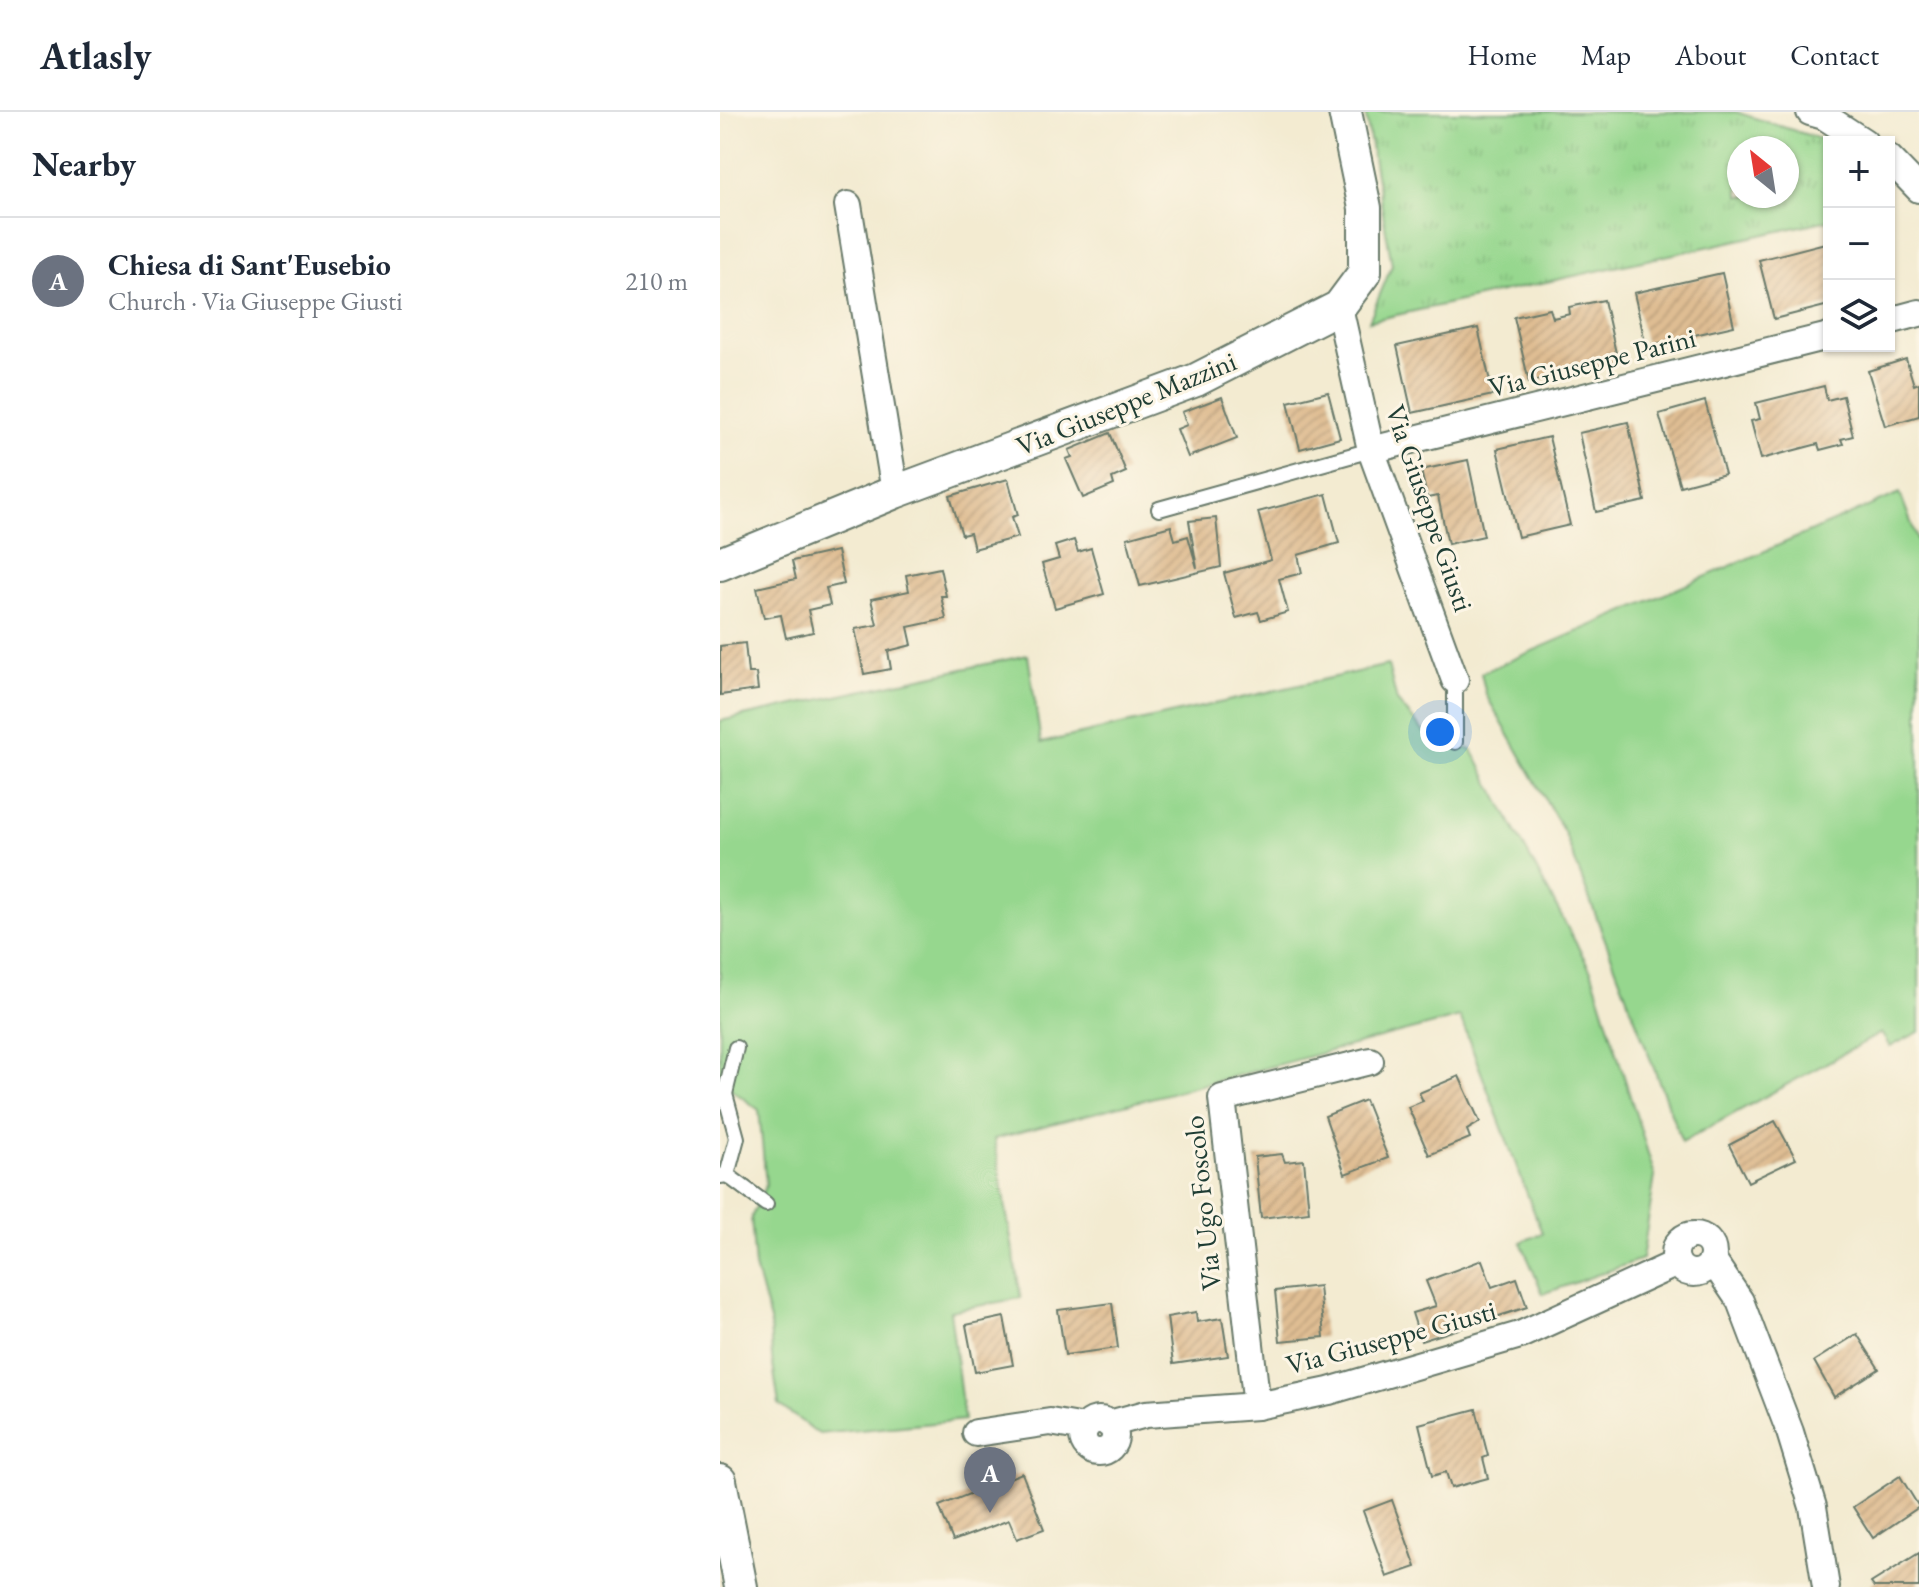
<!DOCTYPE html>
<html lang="en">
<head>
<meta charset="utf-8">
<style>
	body { margin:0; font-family:"EB Garamond",serif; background:#f2f2f3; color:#1f2937 }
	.controls { position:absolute; right:24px; top:24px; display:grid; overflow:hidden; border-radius:0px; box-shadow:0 2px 6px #0004 }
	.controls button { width:72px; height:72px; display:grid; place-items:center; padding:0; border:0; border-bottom:2px solid #e0e1e3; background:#fff; color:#1f2937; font:40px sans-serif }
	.compass { position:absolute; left:1007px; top:24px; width:72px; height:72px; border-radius:50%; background:#fff; box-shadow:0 2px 6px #0004; rotate:330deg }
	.you { position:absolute; left:720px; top:620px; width:28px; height:28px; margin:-20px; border:6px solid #fff; border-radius:50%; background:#1a73e8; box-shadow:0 0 0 12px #1a73e833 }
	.badge { display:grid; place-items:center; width:52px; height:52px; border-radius:50%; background:#1f6fb2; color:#fff; font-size:26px; font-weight:700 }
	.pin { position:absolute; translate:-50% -66px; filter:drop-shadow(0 2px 4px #0008) }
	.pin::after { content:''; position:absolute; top:42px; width:28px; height:24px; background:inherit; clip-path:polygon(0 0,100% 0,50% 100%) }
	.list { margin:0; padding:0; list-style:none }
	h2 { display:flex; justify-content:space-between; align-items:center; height:104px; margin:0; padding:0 32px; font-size:34px }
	h2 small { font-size:26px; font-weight:400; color:#747a83 }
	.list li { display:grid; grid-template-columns:52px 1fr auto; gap:24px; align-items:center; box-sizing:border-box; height:128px; padding:0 32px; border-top:2px solid #e0e1e3 }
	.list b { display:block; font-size:30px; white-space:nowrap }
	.list p { margin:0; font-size:26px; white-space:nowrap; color:#747a83 }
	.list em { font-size:26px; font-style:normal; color:#747a83 }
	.icon { flex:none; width:44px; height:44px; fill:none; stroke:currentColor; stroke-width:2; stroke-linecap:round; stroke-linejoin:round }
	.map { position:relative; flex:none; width:1199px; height:1475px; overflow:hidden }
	header { display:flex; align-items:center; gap:48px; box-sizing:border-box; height:112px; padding:0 40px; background:#fff; border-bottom:2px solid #e0e1e3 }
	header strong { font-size:38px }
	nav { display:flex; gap:44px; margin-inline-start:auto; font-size:28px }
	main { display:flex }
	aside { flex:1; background:#fff }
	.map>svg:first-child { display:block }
	.green { fill:#96d78e; stroke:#5a8a61; stroke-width:2 }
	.park { fill:url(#park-tufts); stroke:#5a8a61; stroke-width:2; fill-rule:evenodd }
	.building { fill:url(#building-hatch) }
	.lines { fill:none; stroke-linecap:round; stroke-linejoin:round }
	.service-casing { stroke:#697a6b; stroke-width:18 }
	.minor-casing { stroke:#697a6b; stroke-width:30 }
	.tertiary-casing { stroke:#697a6b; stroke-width:36 }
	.service { stroke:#fff; stroke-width:14 }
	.minor { stroke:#fff; stroke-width:26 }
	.tertiary { stroke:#fff; stroke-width:32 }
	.labels { text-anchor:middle; stroke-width:6; stroke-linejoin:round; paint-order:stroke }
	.street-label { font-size:28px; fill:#1f3d34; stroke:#fcf5e5 }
</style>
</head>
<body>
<header>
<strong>Atlasly</strong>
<nav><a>Home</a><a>Map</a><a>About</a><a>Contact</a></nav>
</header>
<main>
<aside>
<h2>Nearby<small></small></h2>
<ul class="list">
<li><span class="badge" style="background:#6b7280">A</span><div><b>Chiesa di Sant'Eusebio</b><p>Church · Via Giuseppe Giusti</p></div><em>210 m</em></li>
</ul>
</aside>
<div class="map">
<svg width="1199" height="1475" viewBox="0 0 1199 1475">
	<defs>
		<pattern id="park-tufts" width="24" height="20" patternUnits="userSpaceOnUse" patternTransform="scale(2)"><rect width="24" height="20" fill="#96d78e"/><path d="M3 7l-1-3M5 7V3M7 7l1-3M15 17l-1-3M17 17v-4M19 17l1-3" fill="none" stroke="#81b97b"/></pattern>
		<pattern id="building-hatch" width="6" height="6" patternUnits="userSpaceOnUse" patternTransform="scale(2)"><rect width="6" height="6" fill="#dfbd93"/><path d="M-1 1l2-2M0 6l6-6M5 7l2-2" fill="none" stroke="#bfa37f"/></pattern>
	</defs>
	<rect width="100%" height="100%" fill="#fcf5e5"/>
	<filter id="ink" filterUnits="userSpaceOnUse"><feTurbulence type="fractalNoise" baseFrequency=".0125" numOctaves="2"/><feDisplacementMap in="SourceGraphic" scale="16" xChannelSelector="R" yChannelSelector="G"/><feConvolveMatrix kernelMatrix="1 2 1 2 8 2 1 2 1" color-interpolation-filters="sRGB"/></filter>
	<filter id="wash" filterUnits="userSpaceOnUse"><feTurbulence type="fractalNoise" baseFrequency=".006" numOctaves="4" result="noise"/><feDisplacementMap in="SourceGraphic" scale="32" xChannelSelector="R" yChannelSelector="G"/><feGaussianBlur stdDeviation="1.8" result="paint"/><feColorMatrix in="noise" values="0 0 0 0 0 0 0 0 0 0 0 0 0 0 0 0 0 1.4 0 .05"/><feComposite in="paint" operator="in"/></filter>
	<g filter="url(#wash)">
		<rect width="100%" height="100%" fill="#f3ebd1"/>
		<g class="green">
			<path d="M 1180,381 L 1199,432 L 1199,920 L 1170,935 L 1161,921 L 962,1030 L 844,720 L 766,583 L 761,561 Z"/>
			<path d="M 308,543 L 321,631 L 668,553 L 677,589 L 709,626 L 752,638 L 872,861 L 935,1064 L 922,1147 L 823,1182 L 801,1130 L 822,1121 L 740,905 L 274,1027 L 301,1186 L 230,1199 L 244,1308 L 99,1322 L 59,1293 L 52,1246 L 50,1209 L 35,1155 L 31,1106 L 46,1073 L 39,998 L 0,969 L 0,609 Z"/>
		</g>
		<path class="park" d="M 645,0 L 1016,0 L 1110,30 L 1109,108 L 649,209 L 672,153 ZM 1019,36 L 1067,36 L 1067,84 L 1019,84 Z"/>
		<g id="blocks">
			<g class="building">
				<path d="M 1109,130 L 1109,193 L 1054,207 L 1039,148 Z"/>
				<path d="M 1002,161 L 1014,214 L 926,234 L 914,181 Z"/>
				<path d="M 884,188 L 898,250 L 809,270 L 794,205 L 830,197 L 833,206 L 850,202 L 849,195 Z"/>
				<path d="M 758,216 L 773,283 L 692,301 L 677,234 Z"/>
				<path d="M 1186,247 L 1194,273 L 1199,271 L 1199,304 L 1165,314 L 1148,259 Z"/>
				<path d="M 1104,274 L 1107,288 L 1123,284 L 1133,324 L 1121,327 L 1123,332 L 1100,338 L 1098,332 L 1041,347 L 1031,309 L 1040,307 L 1036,291 Z"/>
				<path d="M 608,280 L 620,326 L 580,337 L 568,290 Z"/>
				<path d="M 502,285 L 517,326 L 468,345 L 457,317 L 467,313 L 462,300 Z"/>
				<path d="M 985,289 L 1005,362 L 960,374 L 939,302 Z"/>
				<path d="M 908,310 L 925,389 L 876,400 L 859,321 Z"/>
				<path d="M 390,321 L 406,360 L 392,366 L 394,373 L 363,386 L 346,347 L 352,345 L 349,338 Z"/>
				<path d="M 829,325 L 850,413 L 798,425 L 777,337 Z"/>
				<path d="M 748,348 L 764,424 L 728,432 L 718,384 L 707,386 L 701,358 Z"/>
				<path d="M 288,367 L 298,403 L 292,405 L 298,425 L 254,437 L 250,421 L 242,423 L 230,384 Z"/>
				<path d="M 606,382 L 619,431 L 578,443 L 582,461 L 559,467 L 568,500 L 541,508 L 538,500 L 516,506 L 504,461 L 551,448 L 538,400 Z"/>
				<path d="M 496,406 L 501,455 L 420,474 L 407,426 L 451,414 L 455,428 L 468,424 L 477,456 L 469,409 Z"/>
				<path d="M 354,428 L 358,440 L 371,436 L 384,482 L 335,496 L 322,452 L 339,447 L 335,434 Z"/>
				<path d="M 117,439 L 124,472 L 106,476 L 110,493 L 88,498 L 93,520 L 66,526 L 61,503 L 44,506 L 37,476 L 76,467 L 72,449 Z"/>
				<path d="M 220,456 L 226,484 L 221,484 L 226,507 L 188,515 L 192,533 L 168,539 L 171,557 L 144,562 L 135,517 L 157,513 L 151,487 L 189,479 L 186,463 Z"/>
				<path d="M 25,531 L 28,561 L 36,561 L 38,578 L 0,583 L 0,534 Z"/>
				<path d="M 739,964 L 760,1010 L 747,1018 L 750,1026 L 709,1043 L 688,995 L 703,989 L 699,981 Z"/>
				<path d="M 645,988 L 668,1046 L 625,1062 L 605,1004 Z"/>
				<path d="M 1055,1009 L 1076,1047 L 1028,1070 L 1009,1033 Z"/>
				<path d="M 562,1042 L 565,1050 L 584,1048 L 589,1100 L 541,1106 L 535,1045 Z"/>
				<path d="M 762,1148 L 772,1175 L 797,1166 L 807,1195 L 701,1229 L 692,1201 L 716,1194 L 706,1169 Z"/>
				<path d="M 599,1174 L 604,1225 L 560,1229 L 555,1179 Z"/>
				<path d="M 392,1191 L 398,1236 L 345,1243 L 338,1198 Z"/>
				<path d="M 476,1200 L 477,1210 L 502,1206 L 508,1244 L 453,1252 L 447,1205 Z"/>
				<path d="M 284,1205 L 293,1253 L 255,1260 L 246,1213 Z"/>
				<path d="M 1137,1222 L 1159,1257 L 1114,1285 L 1094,1249 Z"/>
				<path d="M 756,1297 L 768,1344 L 763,1346 L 768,1366 L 731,1376 L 726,1360 L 712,1364 L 699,1312 Z"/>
				<path d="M 261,1351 L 266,1365 L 252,1371 L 246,1357 Z"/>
				<path d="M 302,1361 L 324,1417 L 297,1427 L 289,1408 L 233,1429 L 219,1394 Z"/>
				<path d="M 1180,1364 L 1199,1395 L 1153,1426 L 1133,1395 Z"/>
				<path d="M 672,1388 L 696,1455 L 667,1465 L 643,1399 Z"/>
				<path d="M 1199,1441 L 1199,1475 L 1154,1475 L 1151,1471 Z"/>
			</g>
		</g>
	</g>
	<g filter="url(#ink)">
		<use href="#blocks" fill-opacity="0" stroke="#697a6b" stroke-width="2"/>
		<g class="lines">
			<defs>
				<g id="service">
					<path d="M 439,397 L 651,338"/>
					<path d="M 735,630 L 735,568"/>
					<path d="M 0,982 L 5,982 L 17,1026 L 7,1063 L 0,1064"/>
					<path d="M 5,982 L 16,936"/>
					<path d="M 7,1063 L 46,1092"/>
				</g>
				<g id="minor">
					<path d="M 1090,0 L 1104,4 L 1144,30"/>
					<path d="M 1169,46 L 1199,77"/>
					<path d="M 128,93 L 175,380"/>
					<path d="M 619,195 L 651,338 L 735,568"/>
					<path d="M 1169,209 L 1199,201"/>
					<path d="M 651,338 L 1109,224"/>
					<circle cx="974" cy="1142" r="19"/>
					<path d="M 993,1149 L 1020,1189 L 1070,1320 L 1093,1395 L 1106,1475"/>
					<path d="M 537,1294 L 502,986 L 650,949"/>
					<circle cx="379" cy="1324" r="16"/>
					<path d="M 389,1312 L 426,1302 L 537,1294 L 609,1279 L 800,1223 L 957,1151"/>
					<path d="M 256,1321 L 330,1310 L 365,1316"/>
				</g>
				<g id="tertiary">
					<path d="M 0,452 L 175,380 L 476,268 L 619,195 L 645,160 L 645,96 L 625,0"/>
					<path d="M 0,1369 L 21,1475"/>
				</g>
			</defs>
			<use href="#service" class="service-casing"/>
			<use href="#minor" class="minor-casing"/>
			<use href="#tertiary" class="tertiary-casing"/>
			<use href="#service" class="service"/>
			<use href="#minor" class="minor"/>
			<use href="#tertiary" class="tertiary"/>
		</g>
	</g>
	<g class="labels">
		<g class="street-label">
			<text transform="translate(872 250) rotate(-14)" y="10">Via Giuseppe Parini</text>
			<text transform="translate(406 291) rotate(-22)" y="10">Via Giuseppe Mazzini</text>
			<text transform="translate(710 396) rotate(71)" y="10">Via Giuseppe Giusti</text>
			<text transform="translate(482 1091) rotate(-96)" y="10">Via Ugo Foscolo</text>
			<text transform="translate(671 1225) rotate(-15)" y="10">Via Giuseppe Giusti</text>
		</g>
	</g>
</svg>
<div class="controls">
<button>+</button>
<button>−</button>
<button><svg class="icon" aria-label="layers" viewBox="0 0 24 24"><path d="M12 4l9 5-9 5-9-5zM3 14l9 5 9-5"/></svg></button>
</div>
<svg class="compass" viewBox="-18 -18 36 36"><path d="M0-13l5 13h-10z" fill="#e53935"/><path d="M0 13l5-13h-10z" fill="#747a83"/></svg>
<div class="you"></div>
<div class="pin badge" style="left:270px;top:1401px;background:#6b7280">A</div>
</div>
</main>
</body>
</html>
